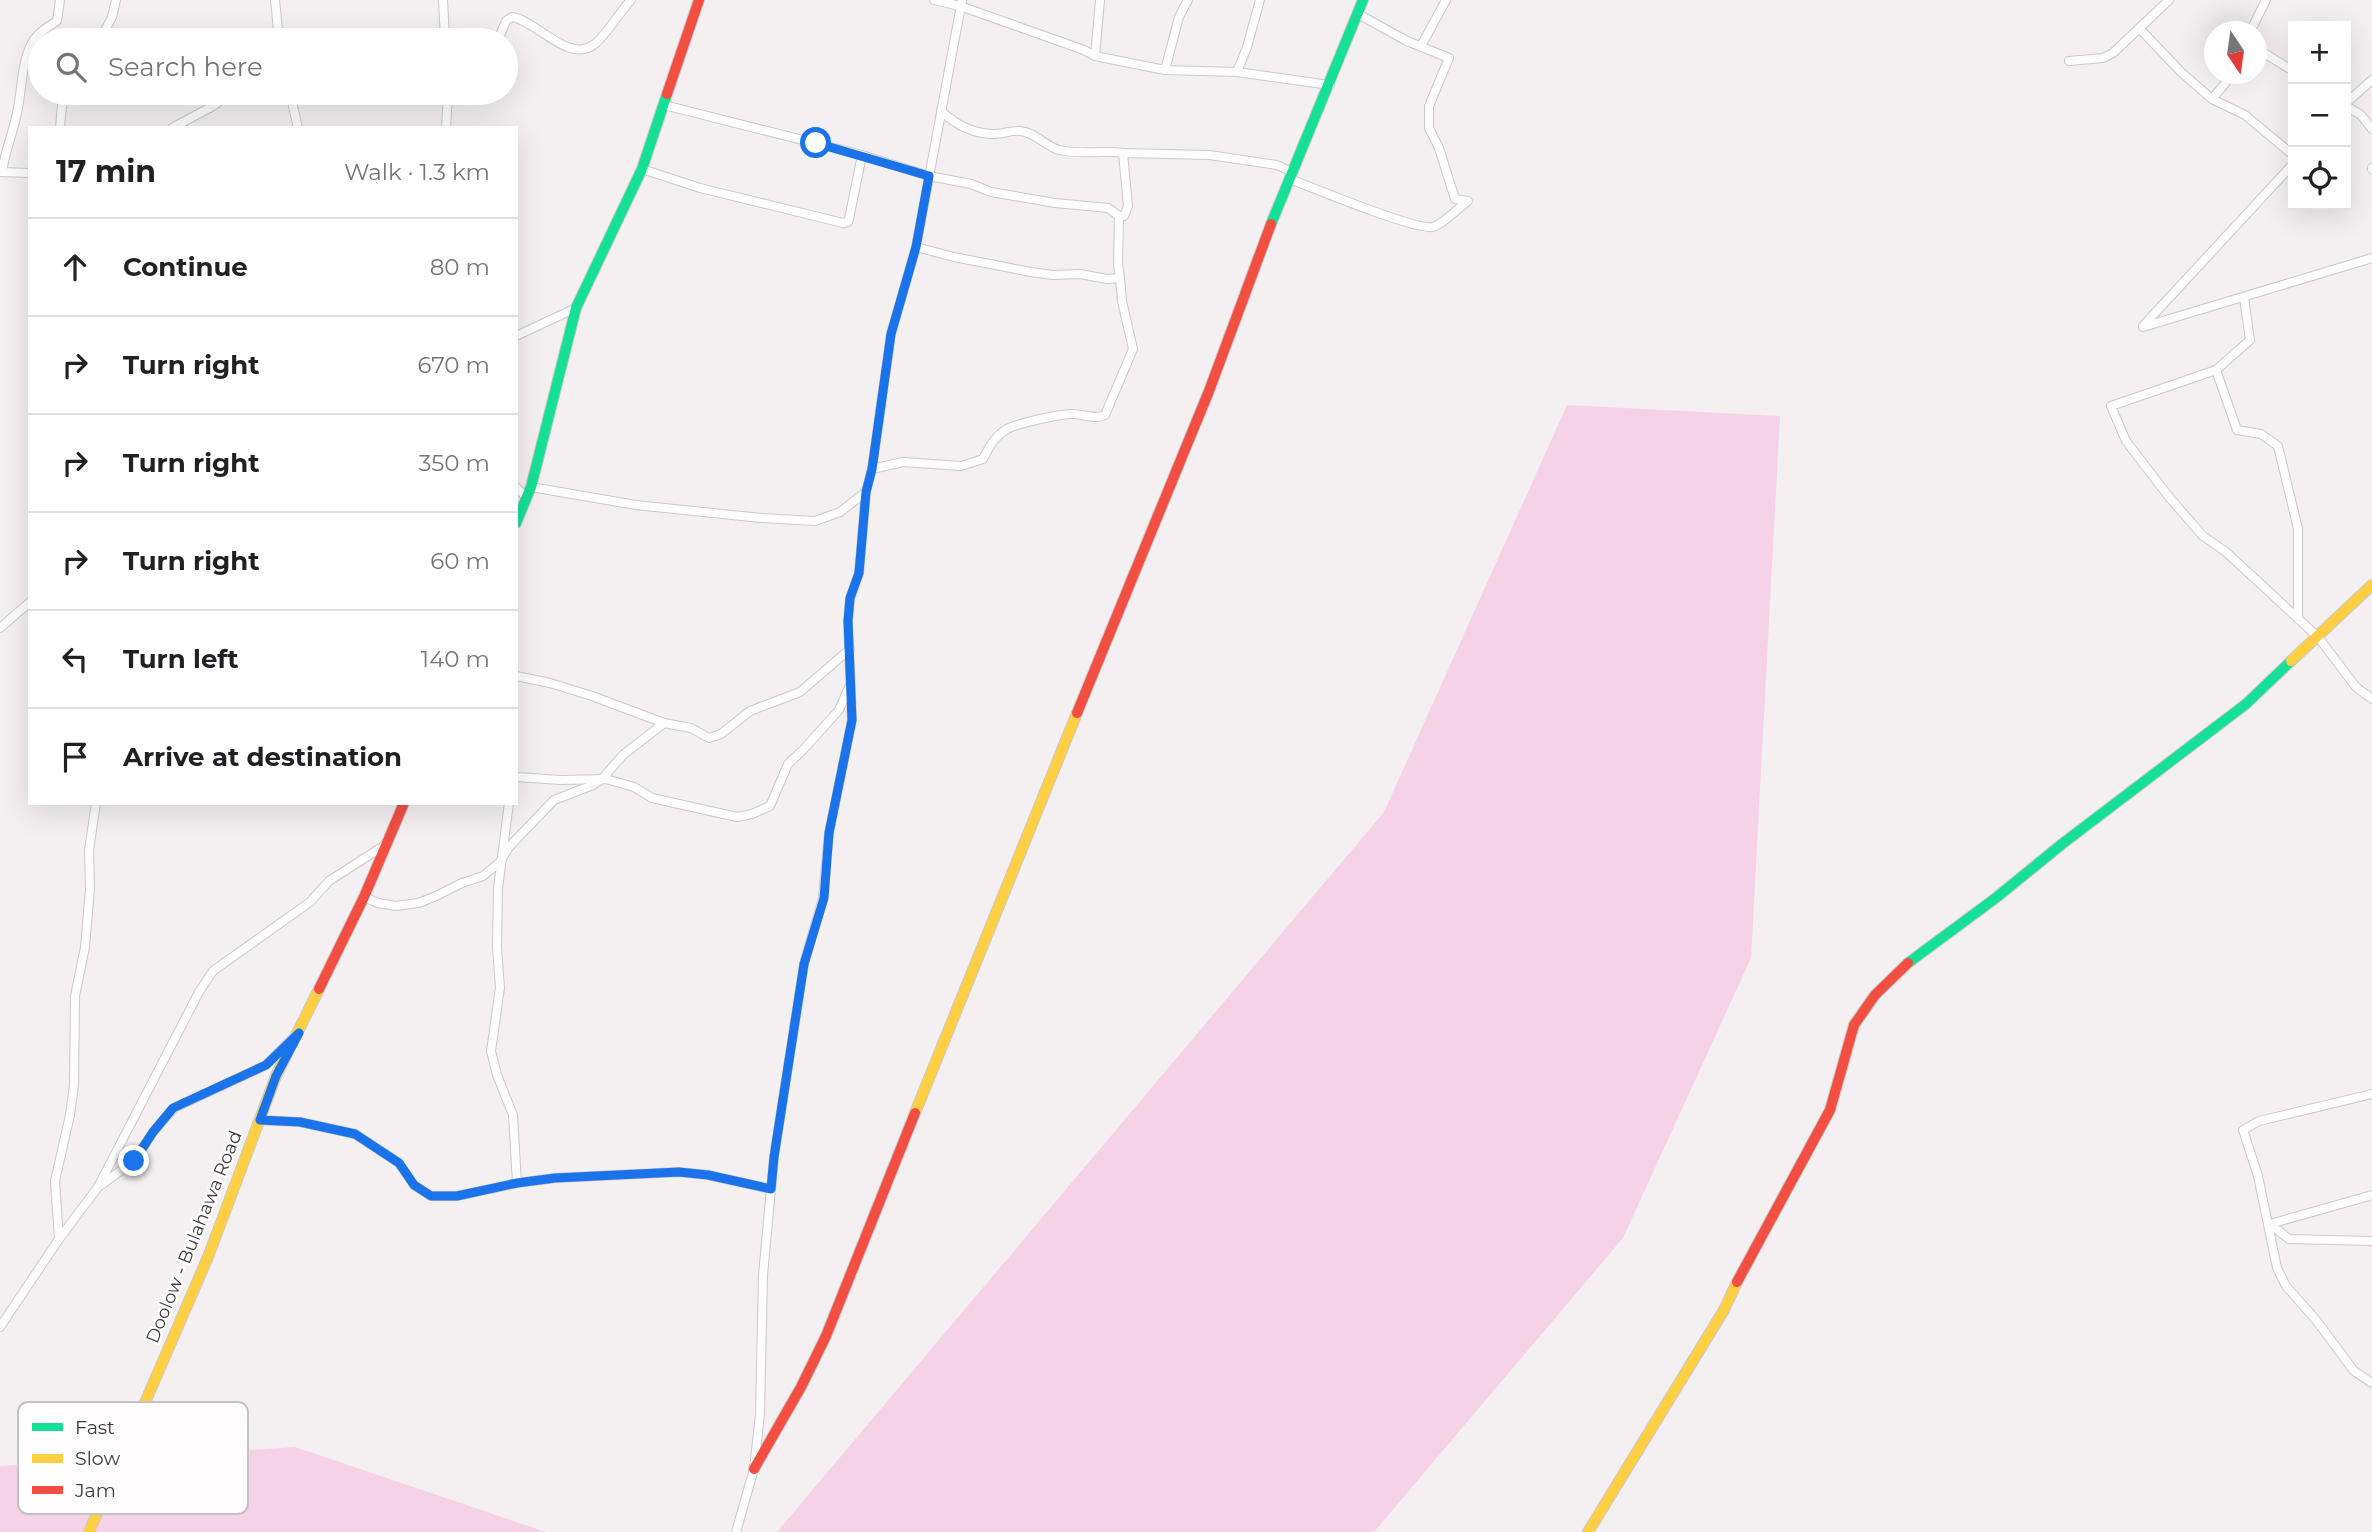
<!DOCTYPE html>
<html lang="en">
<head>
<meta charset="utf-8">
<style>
	body { margin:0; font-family:Montserrat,sans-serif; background:#f6f6f6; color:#202124 }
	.controls { position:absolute; right:21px; top:21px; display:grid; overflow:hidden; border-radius:0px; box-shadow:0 7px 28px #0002 }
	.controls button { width:63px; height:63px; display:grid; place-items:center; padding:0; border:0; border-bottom:2px solid #e0e0e0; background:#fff; color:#202124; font:35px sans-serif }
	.compass { position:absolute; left:2204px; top:21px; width:63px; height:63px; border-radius:50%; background:#fff; box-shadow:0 7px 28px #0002; rotate:167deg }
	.stop { position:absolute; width:21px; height:21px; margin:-16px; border:5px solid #1a73e8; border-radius:50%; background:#fff }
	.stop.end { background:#1a73e8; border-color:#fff; box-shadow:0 2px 7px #0008 }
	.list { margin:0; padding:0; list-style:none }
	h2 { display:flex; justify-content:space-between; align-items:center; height:91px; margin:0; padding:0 28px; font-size:30px }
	h2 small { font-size:23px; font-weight:400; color:#757577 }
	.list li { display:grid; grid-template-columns:46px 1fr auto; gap:21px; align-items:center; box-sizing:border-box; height:98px; padding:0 28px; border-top:2px solid #e0e0e0 }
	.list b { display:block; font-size:26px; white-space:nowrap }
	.list em { font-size:23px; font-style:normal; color:#757577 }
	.icon { flex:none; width:38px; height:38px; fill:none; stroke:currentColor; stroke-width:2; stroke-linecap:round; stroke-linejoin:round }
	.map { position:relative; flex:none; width:2372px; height:1532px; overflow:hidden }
	.search { position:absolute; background:#fff; box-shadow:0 7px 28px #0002; left:28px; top:28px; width:490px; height:77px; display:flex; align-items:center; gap:18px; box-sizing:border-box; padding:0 24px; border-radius:38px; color:#757577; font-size:26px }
	.panel { position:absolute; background:#fff; box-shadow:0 7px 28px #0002; left:28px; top:126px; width:490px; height:679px; border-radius:0px }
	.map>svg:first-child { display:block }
	.green { fill:#f6d2e7 }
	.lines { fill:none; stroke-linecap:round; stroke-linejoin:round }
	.street-casing { stroke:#cbc8ca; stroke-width:10 }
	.fast-casing { stroke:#cbc8ca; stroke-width:12 }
	.slow-casing { stroke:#cbc8ca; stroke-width:12 }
	.jam-casing { stroke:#cbc8ca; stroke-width:12 }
	.street { stroke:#fdfdfd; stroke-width:8 }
	.fast { stroke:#16e098; stroke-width:10 }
	.slow { stroke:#ffcf43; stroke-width:10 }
	.jam { stroke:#f24e42; stroke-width:10 }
	.route { stroke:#1a73e8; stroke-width:9 }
	.labels { text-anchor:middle; stroke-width:5; stroke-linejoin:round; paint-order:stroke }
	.street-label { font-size:18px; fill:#3c3a3b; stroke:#fffdfe }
	.key { fill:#fffdfe; stroke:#c4c2c4; stroke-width:2 }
	.key-label { font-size:19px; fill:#3c3a3b }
</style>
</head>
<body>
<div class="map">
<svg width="2372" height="1532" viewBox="0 0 2372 1532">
	<rect width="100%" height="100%" fill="#f4f0f2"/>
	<g class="green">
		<path d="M 1567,405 L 1780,416 L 1751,958 L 1623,1238 L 1374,1532 L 777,1532 L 1384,812 Z"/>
		<path d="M 295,1447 L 546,1532 L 0,1532 L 0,1466 Z"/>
	</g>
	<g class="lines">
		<defs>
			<g id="street">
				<path d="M 275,0 L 279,40"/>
				<path d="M 443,0 L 445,40"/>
				<path d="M 934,0 L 960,6 L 1084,50 L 1095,56 L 1165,70 L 1237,72 L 1330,85"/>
				<path d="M 2139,28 L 2182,73 L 2212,99 L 2245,115 L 2293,155"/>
				<path d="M 2250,32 L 2266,0"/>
				<path d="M 100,40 L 112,17 L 116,0"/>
				<path d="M 498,40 L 506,21 L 512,17 C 538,21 570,66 596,43 C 609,31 619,13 631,0"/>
				<path d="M 1421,46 L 1446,0"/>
				<path d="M 2256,48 L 2293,71"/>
				<path d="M 1095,56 L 1100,0"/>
				<path d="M 2069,61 L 2103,58 L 2113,53 L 2169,0"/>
				<path d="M 1165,70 L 1179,17 L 1188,0"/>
				<path d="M 1237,72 L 1247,47 L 1260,0"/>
				<path d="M 290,93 L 298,128"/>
				<path d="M 2212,99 L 2233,74"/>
				<path d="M 2346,103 L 2372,80"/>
				<path d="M 664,105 L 862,155"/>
				<path d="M 2346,106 L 2361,115 L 2372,129"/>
				<path d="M 941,111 C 955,124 973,134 994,134 C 1003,134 1012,130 1020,131 C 1035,132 1045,146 1059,150 C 1080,155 1102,150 1123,153"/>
				<path d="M 60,128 L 62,105 L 66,93"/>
				<path d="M 172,128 L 213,106 L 231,93"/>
				<path d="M 446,128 L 448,93"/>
				<path d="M 2372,168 L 2372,169"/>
				<path d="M 642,169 L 700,188 L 843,223 L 848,222 L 849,219 L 862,155 L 929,176 L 971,184 L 991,192 L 1055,203 L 1108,208 L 1119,216 L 1124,216 L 1128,206 L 1123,153 L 1209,155 L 1277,165 L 1292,172"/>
				<path d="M 0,172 L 30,173"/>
				<path d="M 2,172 C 5,151 13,133 17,113 C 22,91 21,63 32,43 C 37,33 48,27 57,21 L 60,0"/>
				<path d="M 1290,179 C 1313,188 1417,231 1433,227 C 1445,223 1458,208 1468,201 L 1455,199 L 1439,148 L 1429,128 L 1429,106 L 1449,58 L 1407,41 L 1358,14"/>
				<path d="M 916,247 L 954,257 L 1031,272 L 1052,275 L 1080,274 L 1107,279 L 1120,278 L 1118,264 L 1119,216"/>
				<path d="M 2244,298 L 2250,340 L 2216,370 L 2237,430 L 2261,434 L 2278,446 L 2298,529 L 2298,619"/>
				<path d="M 2143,326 L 2293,164"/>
				<path d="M 2143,327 L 2372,258"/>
				<path d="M 516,336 L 576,308"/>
				<path d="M 2216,370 L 2111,406 L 2126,441 L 2169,497 L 2203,536 L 2226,552 L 2318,637 L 2356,687 L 2372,699"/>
				<path d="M 872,469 L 903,462 L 961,466 L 983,459 C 989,447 995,436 1007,429 C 1018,423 1060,414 1073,414 C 1084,414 1094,420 1105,415 L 1133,349 L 1122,301 L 1120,278"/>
				<path d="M 516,487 L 526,497"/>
				<path d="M 531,487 L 636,505 L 761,518 L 815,521 L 840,512 L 866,492"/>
				<path d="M 0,628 L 30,602"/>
				<path d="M 516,676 L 550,683 L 592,696 L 664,723 L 691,728 L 709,738 L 721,734 L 750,711 L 800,692 L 850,649"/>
				<path d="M 516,777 L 561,780 L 606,779 L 634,787 L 652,798 L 737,817 L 752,814 L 770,806 L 788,764 L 803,750 L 839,710 L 850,685"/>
				<path d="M 509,803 L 498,888 L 497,947 L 500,988 L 491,1051 L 497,1075 L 513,1115 L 517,1183"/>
				<path d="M 364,897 L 378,903 L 396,906 L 418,903 L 434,897 L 462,883 L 483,876 L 500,862 L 509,847 L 554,800 L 593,785 L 602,779 L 623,755 L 664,723"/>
				<path d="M 2372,1094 L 2259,1121 L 2243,1130 L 2258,1176 L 2277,1268 L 2286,1286 L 2316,1320 L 2354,1371 L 2372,1383"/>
				<path d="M 259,1120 L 300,1122 L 355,1134 L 399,1163 L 414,1185 L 431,1196 L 457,1196 L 517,1183 L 555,1178 L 679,1172 L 708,1175 L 771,1189"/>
				<path d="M 101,1185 L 134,1161 L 153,1132 L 174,1108 L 266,1065 L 292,1039"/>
				<path d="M 2270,1224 L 2289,1239 L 2372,1241"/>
				<path d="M 2270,1224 L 2372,1195"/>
				<path d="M 59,1239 L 55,1181 L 70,1115 L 74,1085 L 75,996 L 85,947 L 90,889 L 89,850 L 96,803"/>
				<path d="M 0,1327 L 59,1239 L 98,1187 L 199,992 L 213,971 L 310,902 L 329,881 L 385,845"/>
				<path d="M 736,1532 L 754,1469 L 760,1414 L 763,1275 L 774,1157 L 804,964 L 823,898 L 829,833 L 852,720 L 848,621 L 850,599 L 859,573 L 866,492 L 872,469 L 891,334 L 916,247 L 962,0"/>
			</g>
			<g id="fast">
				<path d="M 1271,224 L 1363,0"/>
				<path d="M 516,523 L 531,487 L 576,308 L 642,169 L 667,94"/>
				<path d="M 1908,963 L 1997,897 L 2062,844 L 2246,704 L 2291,661"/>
			</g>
			<g id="slow">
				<path d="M 2291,661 L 2372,585"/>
				<path d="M 915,1113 L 1077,713"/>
				<path d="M 89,1532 L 208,1257 L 276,1076 L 319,989"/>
				<path d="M 1588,1532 L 1724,1310 L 1737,1282"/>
			</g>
			<g id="jam">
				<path d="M 667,94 L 699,0"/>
				<path d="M 1077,713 L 1209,391 L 1271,224"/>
				<path d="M 319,989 L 364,897 L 404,803"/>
				<path d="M 1737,1282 L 1830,1110 L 1854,1025 L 1875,995 L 1908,963"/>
				<path d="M 754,1469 L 801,1387 L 826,1336 L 915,1113"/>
			</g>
		</defs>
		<use href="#street" class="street-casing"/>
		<use href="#fast" class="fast-casing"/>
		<use href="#slow" class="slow-casing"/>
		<use href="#jam" class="jam-casing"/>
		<use href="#street" class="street"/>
		<use href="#fast" class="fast"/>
		<use href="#slow" class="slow"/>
		<use href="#jam" class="jam"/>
	</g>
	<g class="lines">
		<path class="route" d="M 134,1161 L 153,1132 L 173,1108 L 266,1065 L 299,1033 L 276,1076 L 260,1120 L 300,1122 L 355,1134 L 399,1163 L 414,1185 L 431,1196 L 457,1196 L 517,1183 L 555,1178 L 679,1172 L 708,1175 L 771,1189 L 774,1157 L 804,964 L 824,898 L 829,833 L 852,720 L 848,621 L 850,598 L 859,573 L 866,492 L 872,469 L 891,334 L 916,247 L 929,176 L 816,143"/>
	</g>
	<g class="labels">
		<g class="street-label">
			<text transform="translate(194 1237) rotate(-68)" y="6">Doolow - Bulahawa Road</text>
		</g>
	</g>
	<rect x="18" y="1402" width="230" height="112" rx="10" class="key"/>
	<rect x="32" y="1423" width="31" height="8" fill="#16e098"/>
	<rect x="32" y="1454" width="31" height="9" fill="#ffcf43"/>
	<rect x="32" y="1486" width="31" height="8" fill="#f24e42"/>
	<g class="key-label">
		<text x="75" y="1434">Fast</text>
		<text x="75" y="1465">Slow</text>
		<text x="75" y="1497">Jam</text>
	</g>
</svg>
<div class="controls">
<button>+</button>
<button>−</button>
<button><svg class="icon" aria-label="locate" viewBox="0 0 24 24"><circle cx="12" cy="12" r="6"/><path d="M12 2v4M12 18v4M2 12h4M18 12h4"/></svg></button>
</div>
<svg class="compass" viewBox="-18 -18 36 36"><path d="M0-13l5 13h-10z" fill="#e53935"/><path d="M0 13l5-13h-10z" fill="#757577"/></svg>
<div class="stop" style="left:816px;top:143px"></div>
<div class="stop end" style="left:134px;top:1161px"></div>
<div class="search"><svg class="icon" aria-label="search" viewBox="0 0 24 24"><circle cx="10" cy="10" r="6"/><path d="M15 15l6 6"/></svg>Search here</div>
<section class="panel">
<h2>17 min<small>Walk · 1.3 km</small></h2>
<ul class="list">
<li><svg class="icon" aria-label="ahead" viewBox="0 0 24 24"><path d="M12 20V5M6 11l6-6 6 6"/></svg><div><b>Continue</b></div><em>80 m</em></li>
<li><svg class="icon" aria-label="right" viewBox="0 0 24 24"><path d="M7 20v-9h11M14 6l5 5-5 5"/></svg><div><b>Turn right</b></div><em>670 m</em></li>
<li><svg class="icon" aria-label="right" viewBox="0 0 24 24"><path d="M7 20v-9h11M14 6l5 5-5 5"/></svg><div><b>Turn right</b></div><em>350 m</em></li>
<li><svg class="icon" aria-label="right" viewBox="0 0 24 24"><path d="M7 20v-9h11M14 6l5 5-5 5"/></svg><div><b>Turn right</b></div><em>60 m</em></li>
<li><svg class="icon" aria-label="left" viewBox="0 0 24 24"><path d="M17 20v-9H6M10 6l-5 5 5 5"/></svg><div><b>Turn left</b></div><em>140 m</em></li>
<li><svg class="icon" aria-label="arrive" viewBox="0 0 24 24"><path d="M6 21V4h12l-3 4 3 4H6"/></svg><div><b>Arrive at destination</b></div></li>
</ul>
</section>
</div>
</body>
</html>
